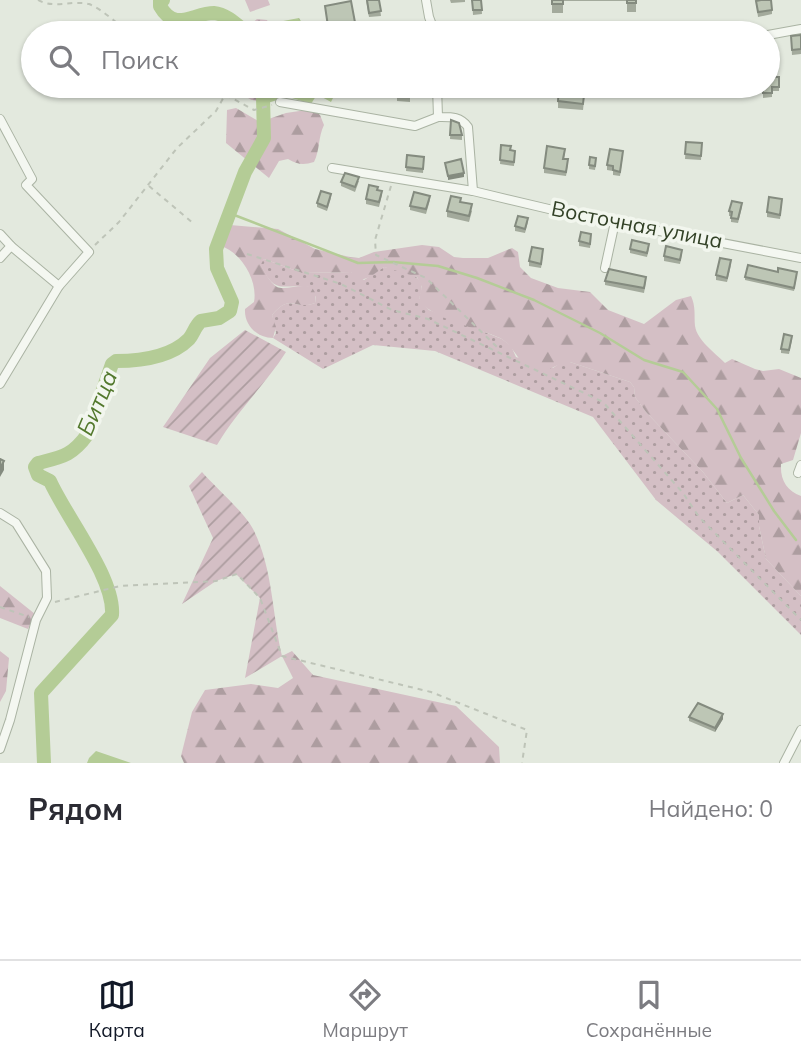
<!DOCTYPE html>
<html lang="ru">
<head>
<meta charset="utf-8">
<style>
	body { margin:0; font-family:Mulish,sans-serif; background:#f2f2f3; color:#2b2b33 }
	.list { margin:0; padding:0; list-style:none }
	h2 { display:flex; justify-content:space-between; align-items:center; height:91px; margin:0; padding:0 28px; font-size:30px }
	h2 small { font-size:23px; font-weight:400; color:#7c7c81 }
	.icon { flex:none; width:38px; height:38px; fill:none; stroke:currentColor; stroke-width:2; stroke-linecap:round; stroke-linejoin:round }
	.map { position:relative; flex:none; width:801px; height:763px; overflow:hidden }
	.search { position:absolute; background:#fff; box-shadow:0 2px 5px #0004; left:21px; right:21px; top:21px; height:77px; display:flex; align-items:center; gap:18px; box-sizing:border-box; padding:0 24px; border-radius:38px; color:#7c7c81; font-size:26px }
	.sheet { height:196px; background:#fff }
	nav { display:flex; justify-content:space-around; align-items:center; box-sizing:border-box; height:98px; border-top:2px solid #e1e1e2; background:#fff; font-size:19px; color:#7c7c81 }
	nav a { display:grid; justify-items:center; gap:4px }
	nav .on { color:#111827 }
	.map>svg:first-child { display:block }
	.grass { fill:url(#grass-dots) }
	.forest { fill:url(#forest-firs) }
	.garden { fill:url(#garden-furrows) }
	.pitch { fill:#d4bfc5 }
	.water { fill:url(#water-ripples) }
	.lines { fill:none; stroke-linecap:round; stroke-linejoin:round }
	.stream { stroke:#b4cc96; stroke-width:2.5 }
	.river { stroke:#b4cc96; stroke-width:14 }
	.minor-casing { stroke:#aab3a3; stroke-width:10 }
	.path { stroke:#bec4b8; stroke-width:2; stroke-dasharray:5 5; stroke-linecap:butt }
	.minor { stroke:#f4f7f1; stroke-width:8 }
	.wall { fill:#a3aa9c }
	.shaded-wall { fill:#848b7f }
	.building { fill:#bdc6b5; stroke:#848b7f; stroke-width:2 }
	.labels { text-anchor:middle; stroke-width:7; stroke-linejoin:round; paint-order:stroke }
	.street-label { font-size:21px; fill:#324126; stroke:#f2f6ee }
	.water-label { font-size:23px; font-style:italic; fill:#53792d; stroke:#f2f6ee }
</style>
</head>
<body>
<div class="map">
<svg width="801" height="763" viewBox="0 0 801 763">
	<defs>
		<pattern id="grass-dots" width="8" height="8" patternUnits="userSpaceOnUse" patternTransform="scale(1.75)"><rect width="8" height="8" fill="#d4bfc5"/><path d="M2 2h.1M6 6h.1" fill="none" stroke="#ad9da0" stroke-width="1.8" stroke-linecap="round"/></pattern>
		<pattern id="forest-firs" width="22" height="20" patternUnits="userSpaceOnUse" patternTransform="scale(1.75)"><rect width="22" height="20" fill="#d4bfc5"/><path d="M5 1l3.5 6h-7zM16 11l3.5 6h-7z" fill="#ad9da0"/></pattern>
		<pattern id="garden-furrows" width="10" height="10" patternUnits="userSpaceOnUse" patternTransform="scale(1.75)"><rect width="10" height="10" fill="#d4bfc5"/><path d="M-1 1l2-2M0 10L10 0M9 11l2-2" fill="none" stroke="#ad9da0"/></pattern>
		<pattern id="water-ripples" width="26" height="14" patternUnits="userSpaceOnUse" patternTransform="scale(1.75)"><rect width="26" height="14" fill="#b4cc96"/><path d="M2 4q2-2 4 0t4 0M15 11q2-2 4 0t4 0" fill="none" stroke="#93a77a"/></pattern>
	</defs>
	<rect width="100%" height="100%" fill="#e3e9de"/>
	<path class="grass" d="M 264,259 L 302,273 L 351,272 L 364,280 L 384,267 C 401,270 431,274 419,298 L 429,310 L 502,339 L 511,346 L 516,357 L 553,368 L 563,361 L 570,362 L 630,382 L 634,387 L 635,397 L 646,412 L 703,472 L 727,503 L 743,495 L 759,515 L 759,526 L 766,559 L 801,596 L 801,635 L 718,552 L 656,500 L 593,417 L 435,351 L 373,345 L 323,369 L 273,338 L 276,333 L 272,315 C 291,292 294,311 315,303 L 316,297 L 309,287 C 282,283 275,297 260,263 Z"/>
	<g class="forest">
		<path d="M 257,19 L 267,20 L 271,28 L 270,33 L 249,33 L 250,25 Z"/>
		<path d="M 212,23 L 221,23 L 230,33 L 203,33 L 204,29 Z"/>
		<path d="M 237,86 L 276,86 L 276,87 L 274,95 C 258,106 246,101 237,86 Z"/>
		<path d="M 236,108 L 260,122 L 286,113 L 313,109 L 320,115 L 324,125 C 318,137 320,150 314,162 C 304,165 298,165 288,159 L 279,161 L 269,178 L 226,143 L 227,110 Z"/>
		<path d="M 230,225 L 278,229 L 315,249 L 350,257 L 359,258 L 374,252 L 422,245 L 439,247 L 454,257 L 463,258 L 488,258 L 512,248 L 518,252 L 520,267 L 531,278 L 558,288 L 590,292 L 608,310 L 644,324 L 676,300 L 691,296 C 696,307 694,315 695,326 C 697,340 715,353 725,363 L 732,359 L 755,369 L 763,371 L 779,369 L 801,378 L 801,433 L 793,460 L 781,464 C 780,480 787,491 801,496 L 801,596 L 766,559 L 759,526 L 759,515 L 743,495 L 727,503 L 703,472 L 646,412 L 635,397 L 634,387 L 630,382 L 570,362 C 557,361 549,375 535,370 C 516,363 516,347 500,338 C 479,328 428,319 419,298 L 422,287 L 417,277 L 384,267 L 370,277 L 358,281 L 351,272 L 302,273 L 264,259 L 261,264 C 263,270 270,283 277,287 C 289,292 320,274 315,303 C 295,311 291,292 272,315 L 276,327 L 273,338 C 257,338 244,325 245,309 L 254,302 C 258,281 242,253 221,246 Z"/>
		<path d="M 0,586 L 35,614 L 28,629 L 0,618 Z"/>
		<path d="M 0,651 L 9,658 L 6,691 L 0,702 Z"/>
		<path d="M 292,651 L 313,675 L 456,706 L 499,747 L 500,763 L 184,763 L 181,756 L 192,712 L 205,690 L 251,684 L 278,688 L 293,678 L 282,656 Z"/>
	</g>
	<g class="garden">
		<path d="M 245,330 L 286,352 C 265,385 237,411 217,445 L 163,427 L 210,358 Z"/>
		<path d="M 202,472 C 215,487 245,513 253,529 C 273,568 272,614 282,656 L 245,678 L 260,598 L 236,574 L 216,581 L 182,604 L 213,538 L 189,486 Z"/>
	</g>
	<path class="pitch" d="M 245,0 L 268,0 L 270,5 L 250,12 Z"/>
	<g class="water">
		<path d="M 299,18 L 304,26 L 307,25 L 311,33 L 279,33 L 278,22 Z"/>
		<path d="M 283,86 L 325,86 L 329,89 L 333,98 L 331,102 L 320,96 L 316,96 L 311,104 L 292,98 Z"/>
		<path d="M 96,751 L 131,763 L 87,763 L 89,758 Z"/>
	</g>
	<g class="lines">
		<path class="stream" d="M 229,213 L 358,263 L 393,262 L 438,266 L 477,278 L 534,300 L 600,333 L 644,360 L 683,372 L 717,409 L 741,458 L 774,511 L 796,540"/>
		<g class="river">
			<path d="M 163,0 L 160,1 L 160,6 C 175,33 193,13 214,13 C 227,14 238,26 247,33"/>
			<path d="M 44,763 L 41,693 L 112,615 C 115,578 66,517 50,481 L 38,475 L 35,467 L 38,463 C 61,457 72,456 87,435 L 112,364 L 116,361 C 140,361 171,357 189,339 C 194,333 195,326 201,321 L 219,318 L 230,311 L 232,302 L 217,268 L 216,249 L 245,172 L 264,138 L 263,97 L 299,86"/>
		</g>
		<defs>
			<g id="minor">
				<path d="M 426,0 L 429,17 L 435,33"/>
				<path d="M 768,35 L 801,29"/>
				<path d="M 437,86 L 438,117 C 450,117 460,116 468,127 L 473,191"/>
				<path d="M 280,102 L 415,126 L 438,117"/>
				<path d="M 0,119 L 32,179 L 26,185 L 89,252 L 59,286 L 0,384"/>
				<path d="M 332,168 L 473,191 L 570,214 L 801,258"/>
				<path d="M 0,234 L 11,246 L 59,286"/>
				<path d="M 0,258 L 11,246"/>
				<path d="M 605,268 L 615,222"/>
				<path d="M 798,473 L 801,465"/>
				<path d="M 0,513 L 16,523 L 46,571 L 47,598 L 36,620 L 10,720 L 0,749"/>
				<path d="M 784,763 L 801,730"/>
			</g>
		</defs>
		<use href="#minor" class="minor-casing"/>
		<g class="path">
			<path d="M 38,0 C 54,9 71,0 89,4 C 104,10 117,25 132,33"/>
			<path d="M 226,95 L 254,110 L 272,105"/>
			<path d="M 149,186 L 193,223"/>
			<path d="M 391,186 L 375,240 L 376,255 L 426,278 L 499,349"/>
			<path d="M 95,245 L 119,222 L 177,148 L 216,111 L 225,95 L 224,86"/>
			<path d="M 247,254 L 341,284 L 392,310 L 428,319 L 603,402 L 683,493 L 699,517 L 801,620"/>
			<path d="M 55,602 L 120,586 L 216,581 L 237,574 L 260,598 L 282,656 L 431,692 L 527,730 L 522,763"/>
			<path d="M 0,607 L 29,617"/>
		</g>
		<use href="#minor" class="minor"/>
	</g>
	<g class="wall">
		<path d="M 366,0 L 379,0 L 381,16 L 369,17 Z"/>
		<path d="M 450,0 L 465,0 L 465,2 L 451,3 Z"/>
		<path d="M 472,0 L 481,0 L 482,14 L 473,15 Z"/>
		<path d="M 552,0 L 636,0 L 636,12 L 627,12 L 627,1 L 563,1 L 563,13 L 552,13 Z"/>
		<path d="M 756,1 L 772,10 L 772,14 L 758,17 Z"/>
		<path d="M 325,6 L 357,33 L 328,33 Z"/>
		<path d="M 801,35 L 801,54 L 792,55 L 791,36 Z"/>
		<path d="M 779,77 L 779,91 L 772,91 L 772,97 L 763,98 L 763,91 L 760,91 L 760,86 Z"/>
		<path d="M 397,86 L 410,86 L 410,102 L 397,101 Z"/>
		<path d="M 702,86 L 726,86 L 726,88 L 702,89 Z"/>
		<path d="M 585,91 L 583,110 L 558,108 L 558,101 Z"/>
		<path d="M 451,120 L 462,135 L 462,140 L 450,139 Z"/>
		<path d="M 686,142 L 702,143 L 701,160 L 685,159 Z"/>
		<path d="M 501,145 L 510,150 L 515,151 L 514,166 L 500,164 Z"/>
		<path d="M 565,153 L 564,159 L 568,164 L 566,176 L 544,173 L 544,168 Z"/>
		<path d="M 407,155 L 424,157 L 423,173 L 406,171 Z"/>
		<path d="M 623,155 L 620,176 L 613,175 L 613,171 L 607,170 L 607,165 Z"/>
		<path d="M 596,162 L 595,170 L 589,169 L 589,165 Z"/>
		<path d="M 359,181 L 355,192 L 341,186 L 341,182 Z"/>
		<path d="M 377,190 L 382,195 L 379,207 L 366,204 L 366,199 Z"/>
		<path d="M 331,198 L 327,211 L 317,207 L 317,203 Z"/>
		<path d="M 430,200 L 426,214 L 410,210 L 410,206 Z"/>
		<path d="M 461,202 L 472,211 L 469,222 L 447,217 L 447,211 Z"/>
		<path d="M 782,203 L 780,219 L 767,217 L 767,212 Z"/>
		<path d="M 742,207 L 738,223 L 731,222 L 731,216 L 729,216 L 729,211 Z"/>
		<path d="M 528,222 L 525,233 L 515,231 L 515,226 Z"/>
		<path d="M 591,238 L 590,248 L 579,246 L 579,241 Z"/>
		<path d="M 649,248 L 647,257 L 630,253 L 630,249 Z"/>
		<path d="M 543,254 L 541,268 L 529,266 L 529,261 Z"/>
		<path d="M 682,254 L 680,264 L 664,261 L 664,256 Z"/>
		<path d="M 731,265 L 727,282 L 716,280 L 716,275 Z"/>
		<path d="M 778,272 L 797,275 L 794,291 L 745,280 L 745,277 Z"/>
		<path d="M 605,281 L 646,281 L 644,293 L 605,285 Z"/>
		<path d="M 792,340 L 789,354 L 781,353 L 781,349 Z"/>
		<path d="M 689,717 L 723,719 L 715,732 L 689,721 Z"/>
	</g>
	<g class="shaded-wall">
		<path d="M 379,88 L 379,92 L 360,96 L 360,92 Z"/>
		<path d="M 464,173 L 464,177 L 448,180 L 448,176 Z"/>
		<path d="M 4,461 L 4,470 L 0,477 L 0,468 Z"/>
		<path d="M 723,714 L 723,719 L 715,732 L 715,728 Z"/>
	</g>
	<g class="building">
		<path d="M 367,0 L 379,0 L 381,11 L 369,13 Z"/>
		<path d="M 472,0 L 481,0 L 482,10 L 473,10 Z"/>
		<rect x="552" y="0" width="11" height="4"/>
		<rect x="627" y="0" width="9" height="3"/>
		<path d="M 761,0 L 771,0 L 772,10 L 758,12 L 756,1 Z"/>
		<path d="M 351,1 L 357,33 L 349,33 L 349,30 L 329,33 L 325,6 Z"/>
		<path d="M 801,35 L 801,49 L 792,50 L 791,36 Z"/>
		<path d="M 768,77 L 779,77 L 779,87 L 772,87 L 772,93 L 763,93 L 763,87 L 760,87 L 760,86 L 768,86 Z"/>
		<path d="M 358,86 L 379,86 L 379,88 L 360,92 Z"/>
		<rect x="397" y="86" width="13" height="9"/>
		<path d="M 559,86 L 585,86 L 583,104 L 558,101 Z"/>
		<path d="M 451,120 L 459,123 L 462,135 L 450,135 Z"/>
		<path d="M 686,142 L 702,143 L 701,156 L 685,154 Z"/>
		<path d="M 501,145 L 511,146 L 510,150 L 515,151 L 514,162 L 500,160 Z"/>
		<path d="M 547,146 L 565,149 L 563,159 L 568,159 L 566,172 L 544,168 Z"/>
		<path d="M 610,149 L 623,151 L 620,172 L 613,170 L 613,166 L 607,165 Z"/>
		<path d="M 407,155 L 424,157 L 423,169 L 406,167 Z"/>
		<path d="M 590,157 L 596,158 L 595,166 L 589,165 Z"/>
		<path d="M 461,159 L 464,173 L 448,176 L 445,163 Z"/>
		<path d="M 345,173 L 359,177 L 355,187 L 341,182 Z"/>
		<path d="M 369,185 L 378,187 L 377,190 L 382,191 L 379,202 L 366,199 Z"/>
		<path d="M 321,191 L 331,194 L 327,207 L 317,203 Z"/>
		<path d="M 414,192 L 430,196 L 426,209 L 410,206 Z"/>
		<path d="M 451,196 L 461,198 L 460,202 L 472,204 L 469,216 L 447,211 Z"/>
		<path d="M 769,197 L 782,199 L 780,215 L 767,212 Z"/>
		<path d="M 732,201 L 742,203 L 738,219 L 731,218 L 732,212 L 729,211 Z"/>
		<path d="M 518,216 L 528,218 L 525,229 L 515,226 Z"/>
		<path d="M 581,232 L 591,234 L 590,244 L 579,241 Z"/>
		<path d="M 632,240 L 649,244 L 647,253 L 630,249 Z"/>
		<path d="M 666,246 L 682,250 L 680,260 L 664,256 Z"/>
		<path d="M 532,247 L 543,249 L 541,264 L 529,261 Z"/>
		<path d="M 720,258 L 731,260 L 727,278 L 716,275 Z"/>
		<path d="M 748,265 L 778,272 L 778,268 L 797,272 L 794,288 L 745,277 Z"/>
		<path d="M 609,269 L 646,277 L 644,288 L 605,281 Z"/>
		<path d="M 784,334 L 792,336 L 789,350 L 781,349 Z"/>
		<path d="M 0,459 L 4,461 L 0,468 Z"/>
		<path d="M 698,703 L 723,714 L 715,728 L 689,717 Z"/>
	</g>
	<g class="labels">
		<g class="street-label">
			<text transform="translate(637 225) rotate(11)" y="7">Восточная улица</text>
		</g>
		<g class="water-label">
			<text transform="translate(97 403) rotate(-67)" y="8">Битца</text>
		</g>
	</g>
</svg>
<div class="search"><svg class="icon" aria-label="search" viewBox="0 0 24 24"><circle cx="10" cy="10" r="6"/><path d="M15 15l6 6"/></svg>Поиск</div>
</div>
<section class="sheet">
<h2>Рядом<small>Найдено: 0</small></h2>
<ul class="list">
</ul>
</section>
<nav>
<a class="on"><svg class="icon" aria-label="map" viewBox="0 0 24 24"><path d="M3 6l6-2 6 2 6-2v14l-6 2-6-2-6 2zM9 4v14M15 6v14"/></svg>Карта</a>
<a><svg class="icon" aria-label="directions" viewBox="0 0 24 24"><path d="M12 3l9 9-9 9-9-9zM9 14v-3h6M13 9l2 2-2 2"/></svg>Маршрут</a>
<a><svg class="icon" aria-label="saved" viewBox="0 0 24 24"><path d="M7 4h10v16l-5-4-5 4z"/></svg>Сохранённые</a>
</nav>
</body>
</html>
